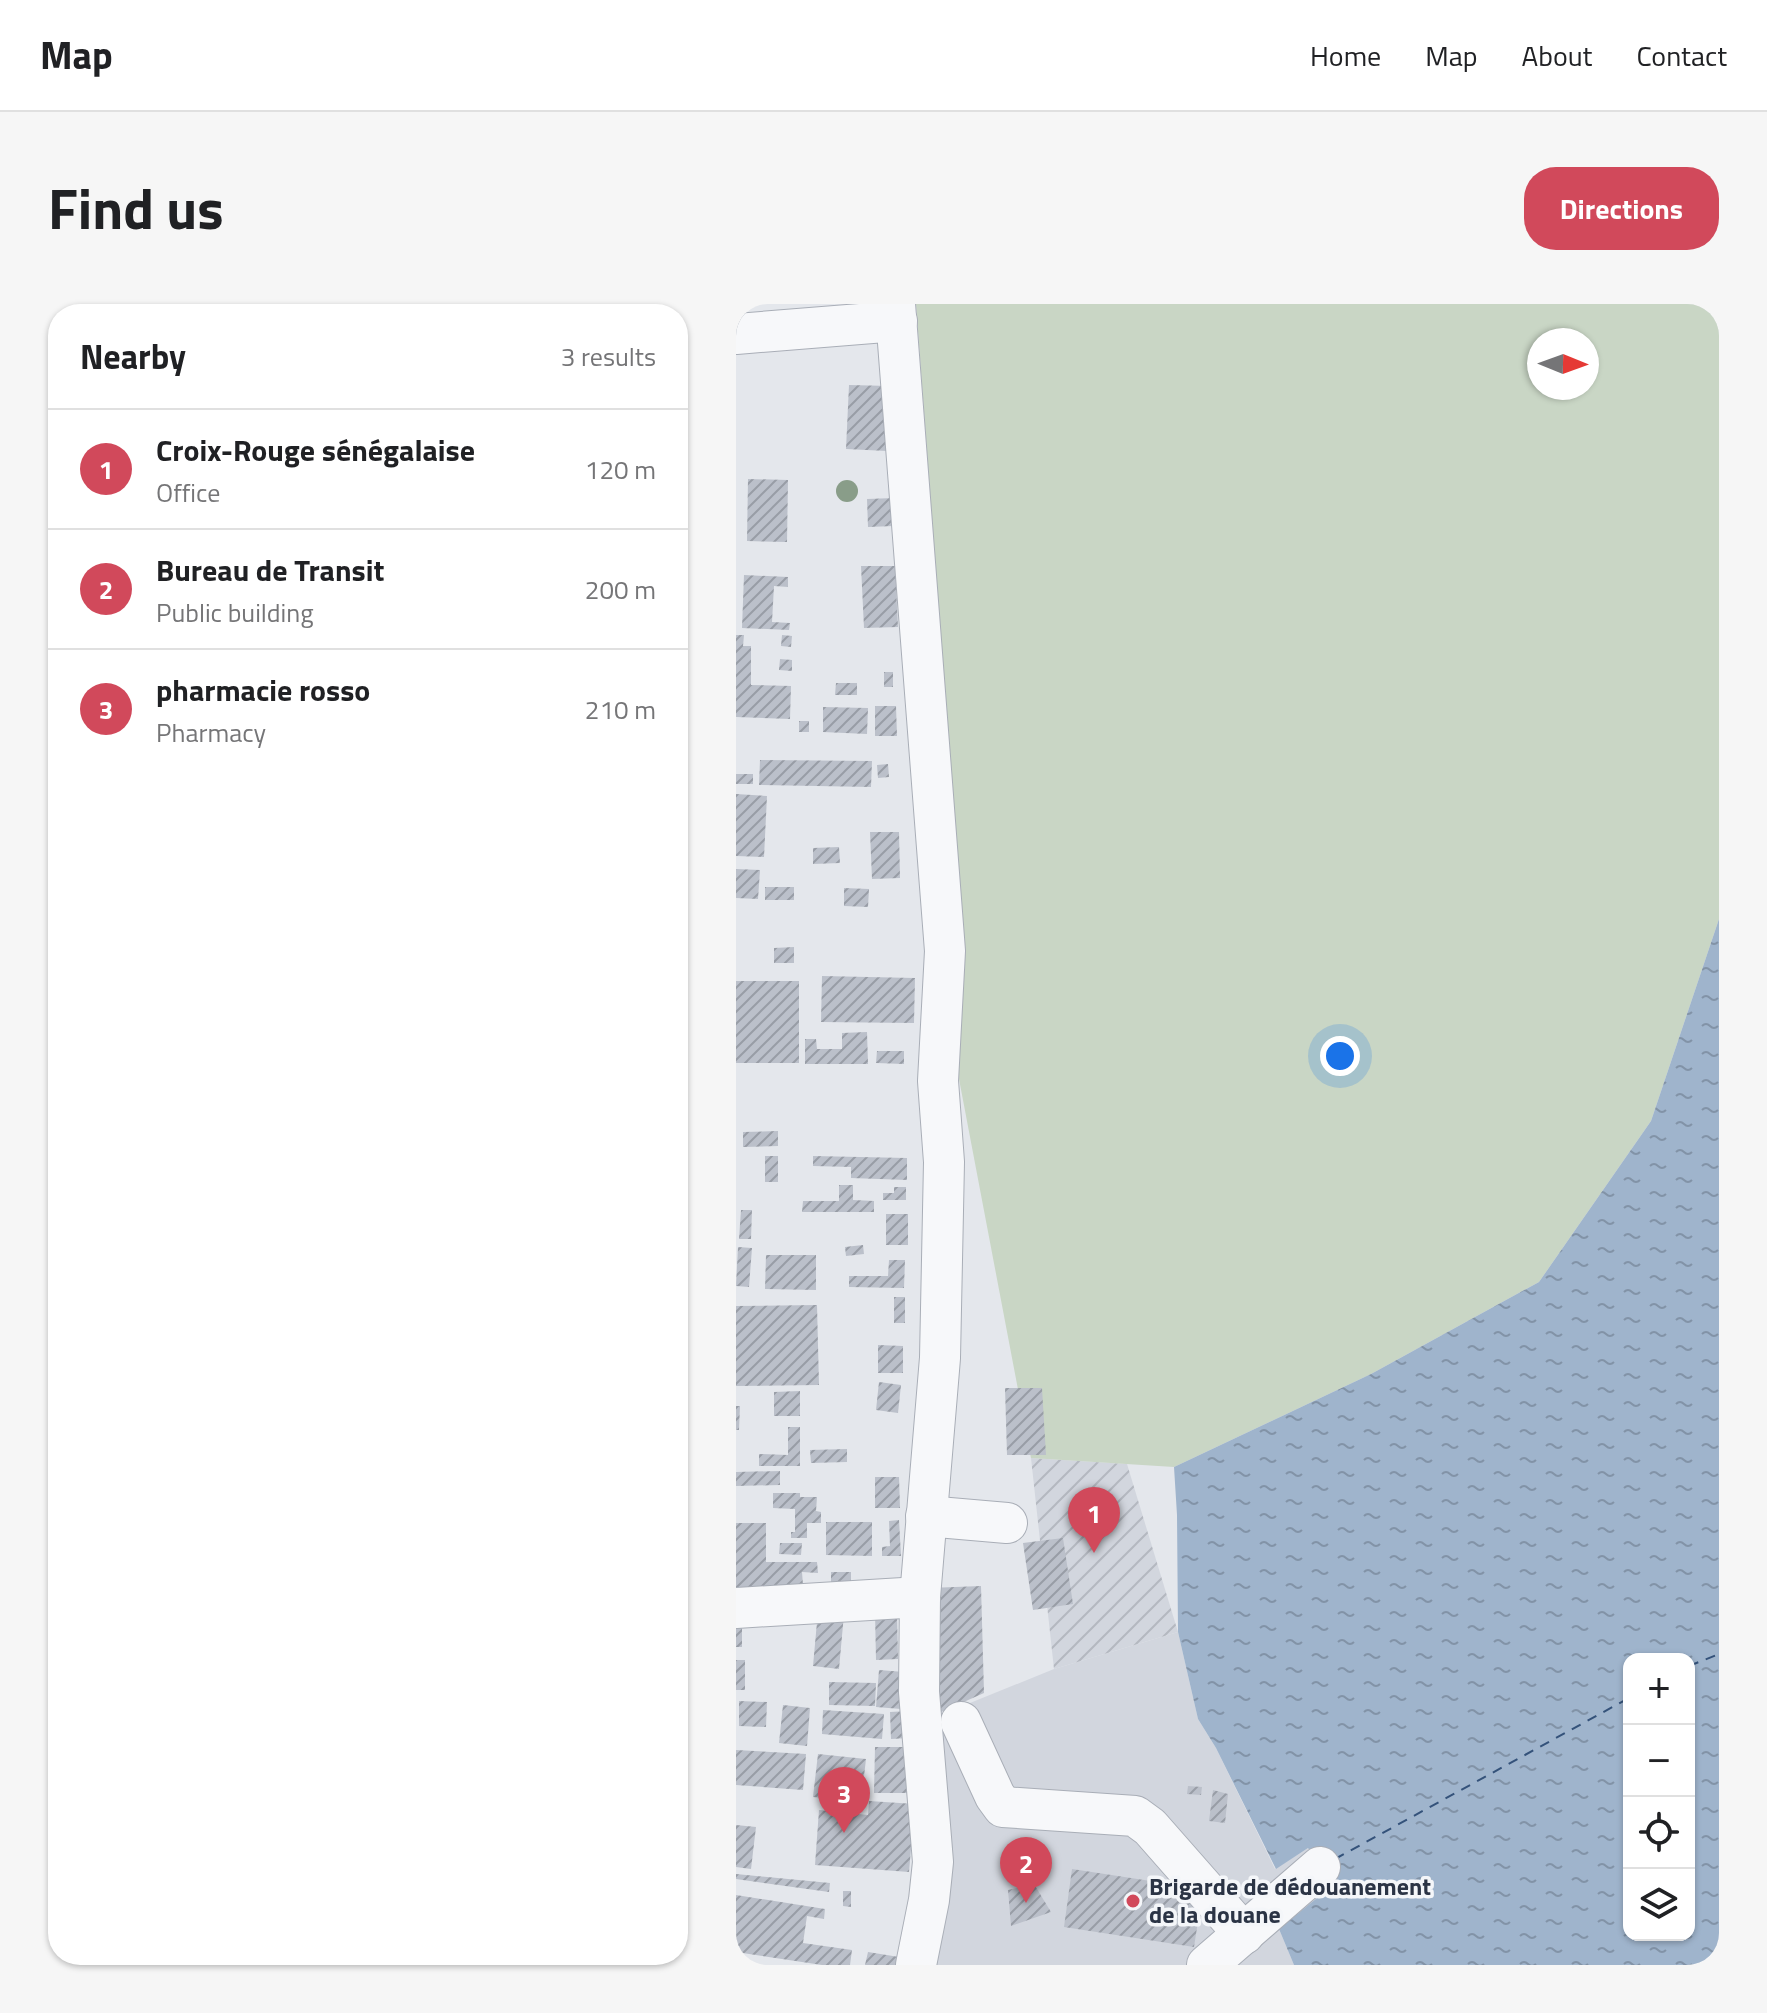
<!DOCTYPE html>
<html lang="en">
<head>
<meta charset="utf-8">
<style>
	body { margin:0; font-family:"Titillium Web",sans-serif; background:#f6f6f6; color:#202124 }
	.controls { position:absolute; right:24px; bottom:24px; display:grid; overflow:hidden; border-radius:16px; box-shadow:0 2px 6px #0004 }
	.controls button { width:72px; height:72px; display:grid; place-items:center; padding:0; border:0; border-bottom:2px solid #e0e0e0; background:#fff; color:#202124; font:40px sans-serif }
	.compass { position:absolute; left:791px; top:24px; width:72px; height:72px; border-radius:50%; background:#fff; box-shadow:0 2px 6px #0004; rotate:91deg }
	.you { position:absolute; left:604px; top:752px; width:28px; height:28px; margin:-20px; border:6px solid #fff; border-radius:50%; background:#1a73e8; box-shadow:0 0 0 12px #1a73e833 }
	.badge { display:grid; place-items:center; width:52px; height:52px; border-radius:50%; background:#d1495b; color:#fff; font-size:26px; font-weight:700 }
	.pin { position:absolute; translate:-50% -66px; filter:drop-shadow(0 2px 4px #0008) }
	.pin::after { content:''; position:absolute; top:42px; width:28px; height:24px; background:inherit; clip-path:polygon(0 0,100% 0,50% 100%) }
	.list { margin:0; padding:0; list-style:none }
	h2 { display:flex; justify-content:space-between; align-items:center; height:104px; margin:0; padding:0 32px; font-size:34px }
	h2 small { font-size:26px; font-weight:400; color:#757577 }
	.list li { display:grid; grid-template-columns:52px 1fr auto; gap:24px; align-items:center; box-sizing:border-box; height:120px; padding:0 32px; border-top:2px solid #e0e0e0 }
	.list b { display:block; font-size:30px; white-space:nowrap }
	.list p { margin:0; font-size:26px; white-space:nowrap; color:#757577 }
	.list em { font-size:26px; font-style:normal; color:#757577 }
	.icon { flex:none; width:44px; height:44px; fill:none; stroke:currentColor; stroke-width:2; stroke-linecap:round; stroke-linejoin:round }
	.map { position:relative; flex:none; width:983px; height:1661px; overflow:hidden; border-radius:32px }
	header { display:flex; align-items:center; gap:48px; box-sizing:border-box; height:112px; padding:0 40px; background:#fff; border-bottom:2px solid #e0e0e0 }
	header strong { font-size:38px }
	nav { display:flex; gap:44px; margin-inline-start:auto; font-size:28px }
	.intro { display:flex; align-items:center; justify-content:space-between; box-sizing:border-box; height:192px; padding:0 48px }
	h1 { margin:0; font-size:56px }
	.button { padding:20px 36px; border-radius:32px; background:#d1495b; color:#fff; font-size:28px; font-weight:700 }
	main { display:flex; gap:48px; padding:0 48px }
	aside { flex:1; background:#fff; border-radius:32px; box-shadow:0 2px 6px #0004 }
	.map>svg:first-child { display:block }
	.built { fill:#d2d6de }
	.industrial { fill:url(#industrial-furrows) }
	.green { fill:#c9d6c5; fill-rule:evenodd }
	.water { fill:url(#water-ripples); fill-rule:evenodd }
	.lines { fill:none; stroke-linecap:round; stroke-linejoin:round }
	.ferry { stroke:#34527a; stroke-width:2; stroke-dasharray:10 8; stroke-linecap:butt }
	.building { fill:url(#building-hatch) }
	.minor-casing { stroke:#a9aeb7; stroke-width:42 }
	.minor { stroke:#f7f8fa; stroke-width:40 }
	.tree { fill:#899d89 }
	.poi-dot { fill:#d1495b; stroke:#f4f6f9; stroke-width:3 }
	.labels { text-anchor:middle; stroke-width:7; stroke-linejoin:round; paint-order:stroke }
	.poi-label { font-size:24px; font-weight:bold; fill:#2b3445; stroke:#f4f6f9; text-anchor:start }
</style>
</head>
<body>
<header>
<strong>Map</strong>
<nav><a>Home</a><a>Map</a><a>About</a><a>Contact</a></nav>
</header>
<div class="intro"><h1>Find us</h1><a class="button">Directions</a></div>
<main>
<aside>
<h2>Nearby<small>3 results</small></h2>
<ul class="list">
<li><span class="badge">1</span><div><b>Croix-Rouge sénégalaise</b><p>Office</p></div><em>120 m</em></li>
<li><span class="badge">2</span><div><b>Bureau de Transit</b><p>Public building</p></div><em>200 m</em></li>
<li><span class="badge">3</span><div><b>pharmacie rosso</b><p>Pharmacy</p></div><em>210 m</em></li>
</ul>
</aside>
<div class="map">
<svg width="983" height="1661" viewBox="0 0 983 1661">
	<defs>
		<pattern id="industrial-furrows" width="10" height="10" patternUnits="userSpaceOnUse" patternTransform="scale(2)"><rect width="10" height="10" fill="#d2d6de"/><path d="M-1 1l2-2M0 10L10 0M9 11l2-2" fill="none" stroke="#b4b8c0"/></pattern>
		<pattern id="water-ripples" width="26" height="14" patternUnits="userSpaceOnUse" patternTransform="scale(2)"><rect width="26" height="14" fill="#9fb4cc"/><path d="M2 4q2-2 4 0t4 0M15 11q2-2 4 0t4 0" fill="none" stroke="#8293a7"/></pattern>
		<pattern id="building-hatch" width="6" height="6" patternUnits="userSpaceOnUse" patternTransform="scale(2)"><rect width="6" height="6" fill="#bbc0ca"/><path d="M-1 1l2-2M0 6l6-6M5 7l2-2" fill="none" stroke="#989da6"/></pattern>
	</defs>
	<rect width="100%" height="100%" fill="#e4e7ec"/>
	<path class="built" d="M 442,1328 L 462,1415 L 480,1444 L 539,1565 L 572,1544 L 597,1582 L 543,1625 L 558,1661 L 192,1661 L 202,1412 L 318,1365 Z"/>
	<path class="industrial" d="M 295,1154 L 391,1160 L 442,1328 L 318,1365 Z"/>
	<path class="green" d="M 180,0 L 983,0 L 983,615 L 915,817 L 803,978 L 635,1070 L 438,1163 L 295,1154 L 223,775 L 223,644 L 216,484 ZM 803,36 L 851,36 L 851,84 L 803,84 Z"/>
	<path class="water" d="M 983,615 L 983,1661 L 558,1661 L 543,1625 L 597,1581 L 572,1544 L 540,1565 L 480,1444 L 462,1415 L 442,1328 L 441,1211 L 438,1163 L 635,1070 L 803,978 L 915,817 ZM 893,1355 L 953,1355 L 953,1631 L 893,1631 Z"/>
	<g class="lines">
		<g class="ferry">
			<path d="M 953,1362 L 983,1350"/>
			<path d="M 599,1555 L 893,1394"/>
		</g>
	</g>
	<g class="building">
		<path d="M 113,81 L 154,82 L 151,147 L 110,145 Z"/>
		<path d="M 12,175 L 52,176 L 51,238 L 11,237 Z"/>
		<path d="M 158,194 L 158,222 L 132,223 L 131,195 Z"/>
		<path d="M 125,262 L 159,262 L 162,323 L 128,324 Z"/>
		<path d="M 8,271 L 52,273 L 52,283 L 38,282 L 36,318 L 54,319 L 53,326 L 6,324 Z"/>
		<path d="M 0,331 L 8,331 L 7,342 L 15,342 L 15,381 L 55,382 L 54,415 L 0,413 Z"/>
		<path d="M 46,331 L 56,332 L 55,343 L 45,342 Z"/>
		<path d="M 44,355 L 56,356 L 56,367 L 43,366 Z"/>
		<rect x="148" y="368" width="9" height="15"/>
		<path d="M 100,379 L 121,379 L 121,391 L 99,391 Z"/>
		<path d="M 139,402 L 160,402 L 161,432 L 139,432 Z"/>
		<path d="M 87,403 L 132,404 L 131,430 L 87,428 Z"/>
		<rect x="63" y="417" width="10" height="11"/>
		<path d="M 24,456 L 136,457 L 135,483 L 23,481 Z"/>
		<path d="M 152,460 L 153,473 L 142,474 L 141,461 Z"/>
		<rect x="0" y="470" width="17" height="10"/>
		<path d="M 0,490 L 31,492 L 28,553 L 0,552 Z"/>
		<path d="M 134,528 L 163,528 L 164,574 L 136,575 Z"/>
		<path d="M 103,543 L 104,559 L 77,560 L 77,544 Z"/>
		<path d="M 0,565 L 24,566 L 22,595 L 0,594 Z"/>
		<rect x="29" y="583" width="29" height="13"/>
		<path d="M 108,584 L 133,585 L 132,603 L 108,602 Z"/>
		<path d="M 58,643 L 58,659 L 38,659 L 38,644 Z"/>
		<path d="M 86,672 L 179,674 L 178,719 L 85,718 Z"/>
		<rect x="0" y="677" width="63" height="82"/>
		<path d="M 131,728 L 132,760 L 69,760 L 69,735 L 80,735 L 81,745 L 106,745 L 106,729 Z"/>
		<path d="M 141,747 L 168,747 L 168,760 L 140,759 Z"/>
		<path d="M 42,827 L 42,842 L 7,843 L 7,828 Z"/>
		<rect x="29" y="852" width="13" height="26"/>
		<path d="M 77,852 L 171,854 L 171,876 L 115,874 L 115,863 L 77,862 Z"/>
		<path d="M 103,881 L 117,881 L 117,896 L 138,897 L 138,908 L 66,908 L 67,897 L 103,897 Z"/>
		<path d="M 158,883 L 170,883 L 170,896 L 147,896 L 147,889 L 158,889 Z"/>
		<path d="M 5,906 L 16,906 L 15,935 L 3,935 Z"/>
		<rect x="150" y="910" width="22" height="31"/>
		<path d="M 127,941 L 128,950 L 110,952 L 109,943 Z"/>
		<path d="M 2,943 L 16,944 L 13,983 L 0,982 Z"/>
		<path d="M 30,951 L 80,951 L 80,986 L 29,985 Z"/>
		<path d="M 153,956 L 169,956 L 168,984 L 113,983 L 113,972 L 152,972 Z"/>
		<rect x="158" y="993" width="11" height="26"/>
		<path d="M 81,1001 L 83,1081 L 0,1082 L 0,1002 Z"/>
		<path d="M 142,1041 L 167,1042 L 167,1069 L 142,1069 Z"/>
		<path d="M 143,1078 L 165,1081 L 162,1109 L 140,1106 Z"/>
		<path d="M 269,1084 L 306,1084 L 310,1151 L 271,1151 Z"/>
		<path d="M 64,1087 L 64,1112 L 38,1112 L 38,1088 Z"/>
		<path d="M 0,1102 L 4,1102 L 3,1126 L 0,1126 Z"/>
		<path d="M 52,1123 L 64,1123 L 64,1162 L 23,1162 L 23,1150 L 52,1151 Z"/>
		<path d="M 111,1145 L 111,1158 L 75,1159 L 74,1146 Z"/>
		<path d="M 44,1167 L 44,1181 L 0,1182 L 0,1168 Z"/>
		<path d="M 139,1173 L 163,1173 L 164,1204 L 139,1204 Z"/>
		<path d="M 37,1189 L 64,1189 L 64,1193 L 81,1193 L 80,1207 L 85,1208 L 85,1219 L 71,1219 L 71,1234 L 55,1234 L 55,1228 L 59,1228 L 59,1205 L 37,1204 Z"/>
		<path d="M 163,1216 L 165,1252 L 146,1252 L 146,1243 L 154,1242 L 153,1217 Z"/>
		<path d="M 90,1218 L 136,1218 L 136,1252 L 90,1251 Z"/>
		<path d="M 0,1219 L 30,1219 L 30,1258 L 81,1258 L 82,1269 L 66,1268 L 67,1281 L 0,1290 Z"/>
		<path d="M 327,1234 L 337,1300 L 297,1306 L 287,1239 Z"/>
		<path d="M 44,1239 L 66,1239 L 65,1251 L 43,1250 Z"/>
		<rect x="95" y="1268" width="20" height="12"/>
		<path d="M 245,1282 L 248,1389 L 196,1412 L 193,1284 Z"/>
		<path d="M 82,1307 L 108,1310 L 103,1365 L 77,1362 Z"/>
		<path d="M 139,1308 L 161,1308 L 162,1355 L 140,1356 Z"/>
		<path d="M 0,1310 L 6,1311 L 6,1343 L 0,1343 Z"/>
		<rect x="0" y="1356" width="9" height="30"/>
		<path d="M 143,1366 L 168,1368 L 165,1405 L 140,1403 Z"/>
		<path d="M 93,1378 L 140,1379 L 139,1402 L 93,1401 Z"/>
		<path d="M 3,1397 L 31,1398 L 30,1423 L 3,1422 Z"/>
		<path d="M 47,1401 L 74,1404 L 71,1442 L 43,1439 Z"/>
		<path d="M 87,1406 L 148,1410 L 146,1435 L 86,1430 Z"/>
		<path d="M 172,1407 L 173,1434 L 155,1435 L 154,1408 Z"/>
		<path d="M 139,1443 L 175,1443 L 174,1489 L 138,1489 Z"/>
		<path d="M 0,1446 L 70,1450 L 67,1486 L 0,1481 Z"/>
		<path d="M 82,1450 L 130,1455 L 125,1498 L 77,1493 Z"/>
		<path d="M 452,1482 L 466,1483 L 465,1491 L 451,1490 Z"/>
		<path d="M 477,1486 L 492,1490 L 489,1519 L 473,1517 Z"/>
		<path d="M 133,1497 L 179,1500 L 173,1568 L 79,1561 L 83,1506 L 132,1511 Z"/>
		<path d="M 0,1521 L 20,1523 L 15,1565 L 0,1563 Z"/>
		<path d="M 336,1565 L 467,1585 L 458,1643 L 328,1623 Z"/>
		<path d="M 0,1570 L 94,1579 L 93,1588 L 0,1575 Z"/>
		<path d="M 298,1580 L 315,1608 L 275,1622 L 272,1586 Z"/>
		<path d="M 107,1587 L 115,1587 L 115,1603 L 107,1602 Z"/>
		<path d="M 0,1591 L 89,1605 L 88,1615 L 71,1612 L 67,1639 L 116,1646 L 114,1661 L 86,1661 L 0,1648 Z"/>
		<path d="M 132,1648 L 163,1653 L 161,1661 L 129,1661 Z"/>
	</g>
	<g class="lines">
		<defs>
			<g id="minor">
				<path d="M 159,0 L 209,647 L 202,777 L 208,858 L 204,1054 L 184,1293 L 183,1388 L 197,1558 L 193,1596 L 180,1661"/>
				<path d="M 0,30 L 161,17"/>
				<path d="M 190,1212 L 271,1219"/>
				<path d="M 0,1304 L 184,1293"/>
				<path d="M 225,1418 L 259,1492 L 267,1503 L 399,1512 L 414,1523 L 508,1630"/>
				<path d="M 471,1661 L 584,1563"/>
			</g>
		</defs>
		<use href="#minor" class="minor-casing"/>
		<use href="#minor" class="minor"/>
	</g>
	<circle class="tree" cx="111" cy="187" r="11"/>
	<circle class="poi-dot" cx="397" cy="1597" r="8"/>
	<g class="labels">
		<g class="poi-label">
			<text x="413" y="1591">Brigarde de dédouanement<tspan x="413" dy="28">de la douane</tspan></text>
		</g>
	</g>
</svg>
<div class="controls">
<button>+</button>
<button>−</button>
<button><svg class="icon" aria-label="locate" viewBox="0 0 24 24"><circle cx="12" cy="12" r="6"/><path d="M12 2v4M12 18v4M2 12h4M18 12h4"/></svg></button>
<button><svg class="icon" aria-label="layers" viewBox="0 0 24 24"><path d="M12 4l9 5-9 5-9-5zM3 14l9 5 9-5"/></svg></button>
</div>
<svg class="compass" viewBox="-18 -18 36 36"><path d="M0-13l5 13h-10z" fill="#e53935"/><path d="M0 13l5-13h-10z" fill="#757577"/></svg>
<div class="you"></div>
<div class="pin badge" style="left:358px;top:1249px">1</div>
<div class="pin badge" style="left:290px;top:1599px">2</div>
<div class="pin badge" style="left:108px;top:1529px">3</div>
</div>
</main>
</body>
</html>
